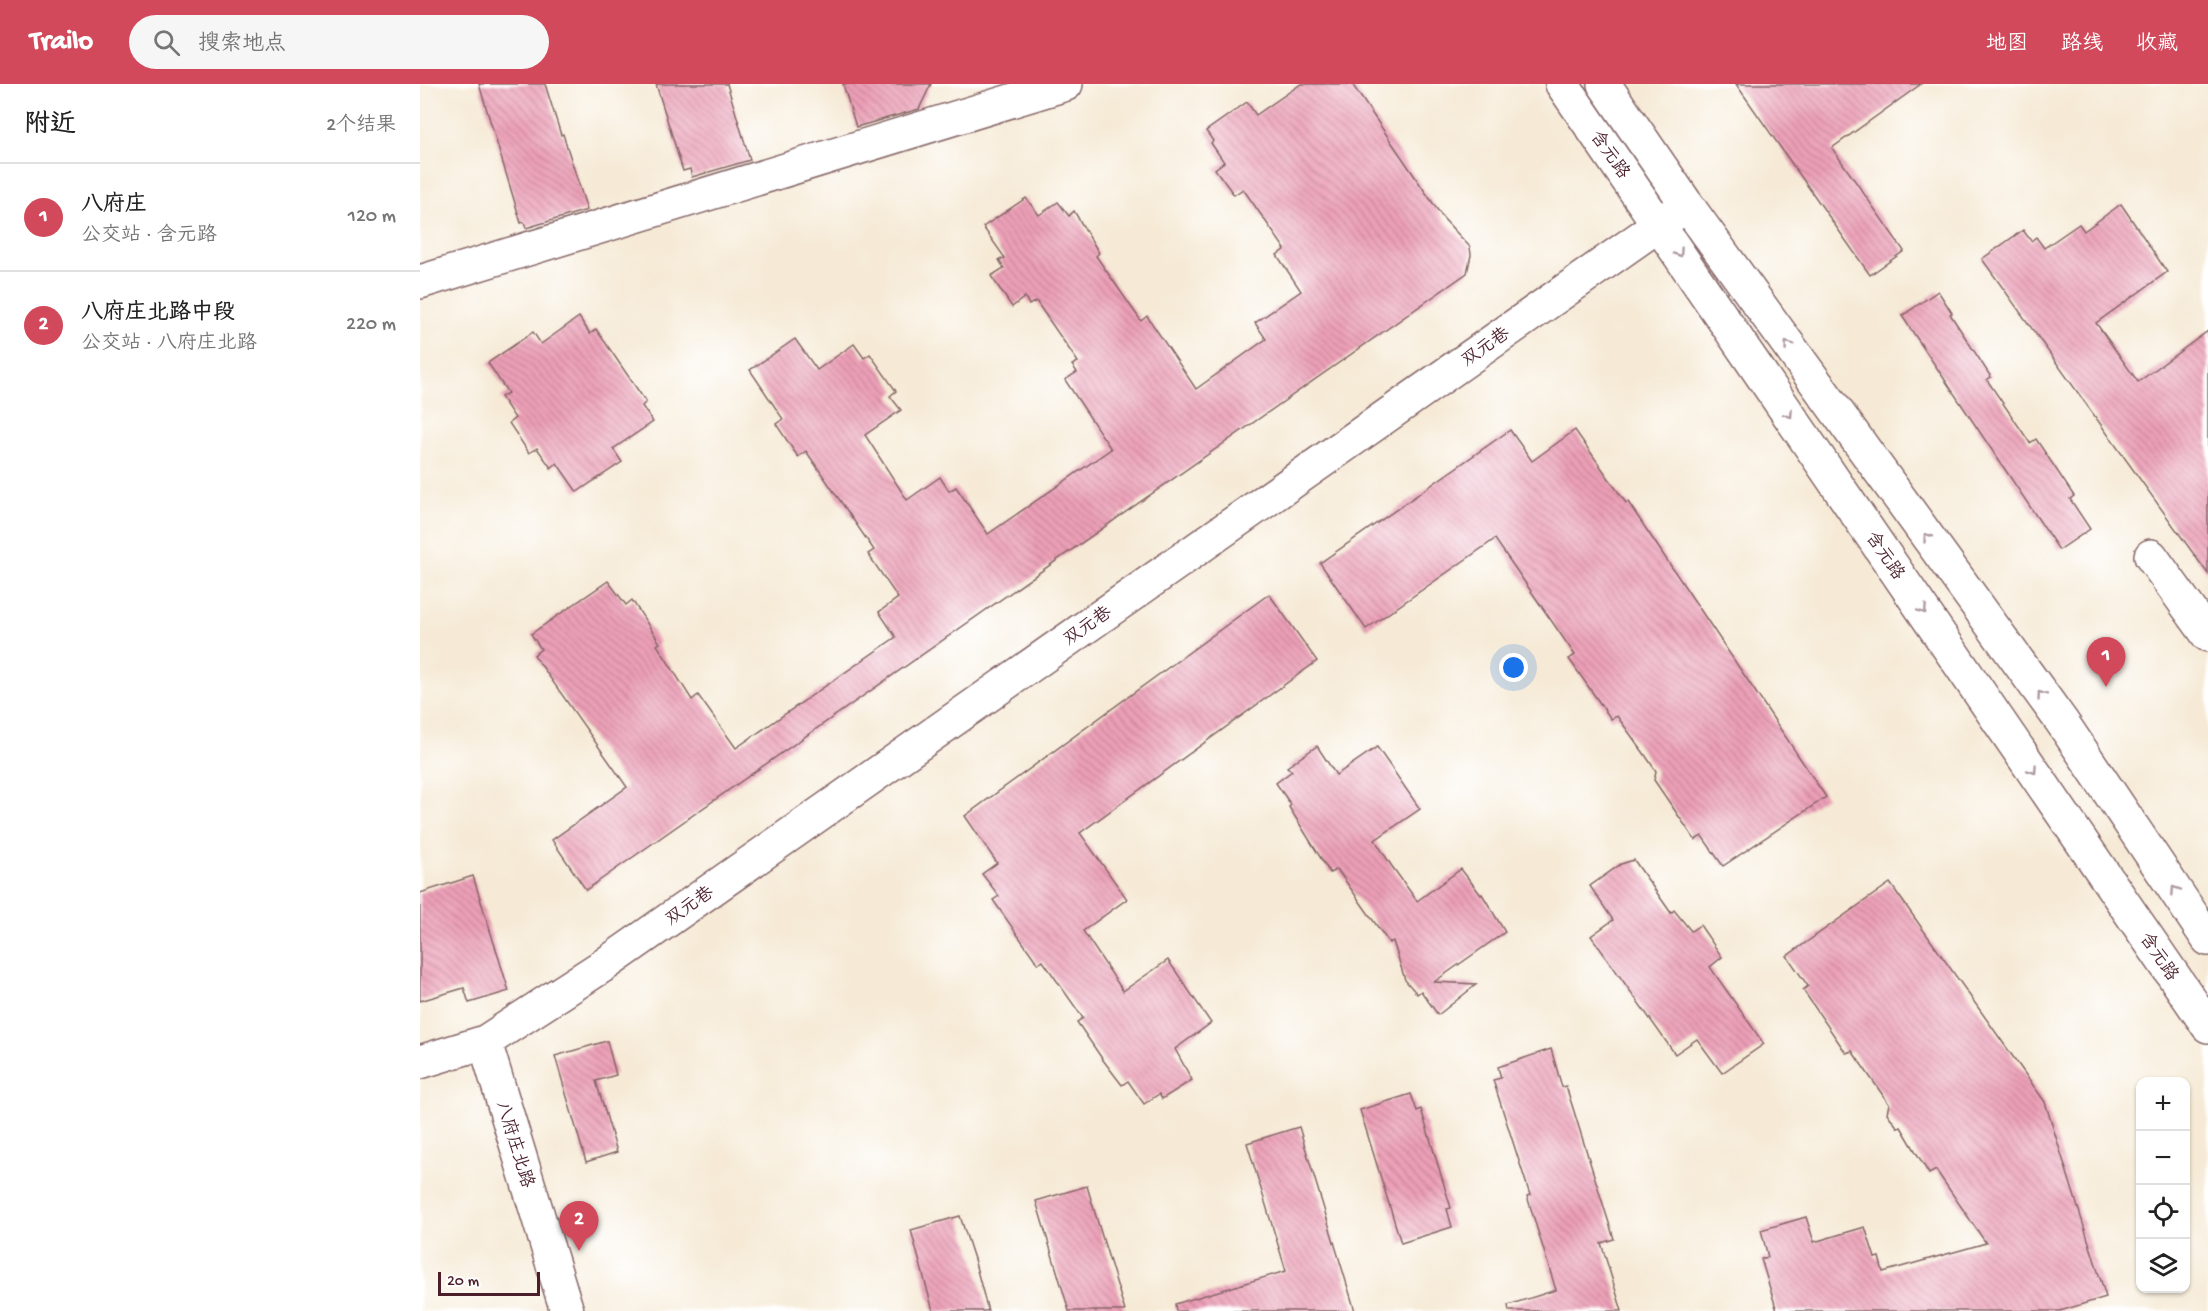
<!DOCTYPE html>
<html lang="zh">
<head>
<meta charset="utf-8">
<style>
	body { margin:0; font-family:"Gochi Hand","LXGW WenKai TC",sans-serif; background:#f6f6f6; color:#222 }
	.controls { position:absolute; right:18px; bottom:18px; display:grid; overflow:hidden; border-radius:12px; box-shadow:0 2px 4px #0004 }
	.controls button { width:54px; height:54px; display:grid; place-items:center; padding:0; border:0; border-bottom:2px solid #e0e0e0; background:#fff; color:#222; font:30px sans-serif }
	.scale { position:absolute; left:18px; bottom:15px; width:102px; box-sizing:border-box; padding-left:6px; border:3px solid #4a1f2b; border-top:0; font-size:16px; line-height:21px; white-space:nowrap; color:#4a1f2b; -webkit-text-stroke:4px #fff; paint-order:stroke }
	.you { position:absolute; left:1094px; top:584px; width:21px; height:21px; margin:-15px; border:4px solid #fff; border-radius:50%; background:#1a73e8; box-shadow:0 0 0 9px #1a73e833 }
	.badge { display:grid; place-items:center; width:39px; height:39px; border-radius:50%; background:#d1495b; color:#fff; font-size:20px; font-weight:700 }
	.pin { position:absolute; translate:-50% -50px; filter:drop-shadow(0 2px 3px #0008) }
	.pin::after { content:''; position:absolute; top:32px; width:21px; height:18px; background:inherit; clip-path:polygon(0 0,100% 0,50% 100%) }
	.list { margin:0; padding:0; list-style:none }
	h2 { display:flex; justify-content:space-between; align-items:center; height:78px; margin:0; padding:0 24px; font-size:26px }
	h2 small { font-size:20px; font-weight:400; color:#767676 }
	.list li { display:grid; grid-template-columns:39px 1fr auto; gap:18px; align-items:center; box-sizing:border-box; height:108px; padding:0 24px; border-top:2px solid #e0e0e0 }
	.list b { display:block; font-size:22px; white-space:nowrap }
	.list p { margin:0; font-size:20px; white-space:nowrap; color:#767676 }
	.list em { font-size:20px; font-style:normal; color:#767676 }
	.icon { flex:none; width:33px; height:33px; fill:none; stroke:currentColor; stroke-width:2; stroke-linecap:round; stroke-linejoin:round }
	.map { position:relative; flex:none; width:1788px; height:1227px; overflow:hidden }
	header { display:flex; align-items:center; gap:36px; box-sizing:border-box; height:84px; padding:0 30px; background:#d1495b; color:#fff }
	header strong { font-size:28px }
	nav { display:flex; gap:33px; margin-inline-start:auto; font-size:21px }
	.search { width:420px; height:54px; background:#f6f6f6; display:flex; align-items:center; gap:15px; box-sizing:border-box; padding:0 21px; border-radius:33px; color:#767676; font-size:22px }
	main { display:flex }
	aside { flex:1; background:#fff }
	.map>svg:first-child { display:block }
	.building { fill:url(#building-back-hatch) }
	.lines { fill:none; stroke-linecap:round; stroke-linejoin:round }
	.minor-casing { stroke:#866667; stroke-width:36 }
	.tertiary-casing { stroke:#866667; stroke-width:36 }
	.secondary-casing { stroke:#866667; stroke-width:36 }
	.minor { stroke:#fff; stroke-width:33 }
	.tertiary { stroke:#fff; stroke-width:33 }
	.secondary { stroke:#fff; stroke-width:33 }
	.oneway { stroke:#ae9aa0 }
	.labels { text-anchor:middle; stroke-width:4.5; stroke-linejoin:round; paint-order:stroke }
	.street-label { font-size:18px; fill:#4a1f2b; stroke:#fff }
</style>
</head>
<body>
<header>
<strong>Trailo</strong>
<div class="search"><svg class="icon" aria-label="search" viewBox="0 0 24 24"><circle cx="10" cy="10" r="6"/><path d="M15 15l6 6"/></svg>搜索地点</div>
<nav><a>地图</a><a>路线</a><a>收藏</a></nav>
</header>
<main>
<aside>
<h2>附近<small>2个结果</small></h2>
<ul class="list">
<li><span class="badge">1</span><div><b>八府庄</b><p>公交站 · 含元路</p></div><em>120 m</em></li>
<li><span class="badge">2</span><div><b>八府庄北路中段</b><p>公交站 · 八府庄北路</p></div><em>220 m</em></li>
</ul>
</aside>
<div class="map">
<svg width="1788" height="1227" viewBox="0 0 1788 1227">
	<defs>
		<pattern id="building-back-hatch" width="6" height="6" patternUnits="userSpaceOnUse" patternTransform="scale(1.5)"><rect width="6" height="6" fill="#eda0b8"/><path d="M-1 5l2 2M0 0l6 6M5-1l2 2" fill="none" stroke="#c28296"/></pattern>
	</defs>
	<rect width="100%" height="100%" fill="#fff"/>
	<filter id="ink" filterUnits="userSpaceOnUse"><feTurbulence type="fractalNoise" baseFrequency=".0167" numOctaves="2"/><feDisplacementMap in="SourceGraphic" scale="12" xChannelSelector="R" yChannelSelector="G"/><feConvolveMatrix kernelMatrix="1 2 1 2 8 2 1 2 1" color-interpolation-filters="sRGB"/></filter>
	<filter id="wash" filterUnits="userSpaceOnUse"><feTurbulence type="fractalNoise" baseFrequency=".008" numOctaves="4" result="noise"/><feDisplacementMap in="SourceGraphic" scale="24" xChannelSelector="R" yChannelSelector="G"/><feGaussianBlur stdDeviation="1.35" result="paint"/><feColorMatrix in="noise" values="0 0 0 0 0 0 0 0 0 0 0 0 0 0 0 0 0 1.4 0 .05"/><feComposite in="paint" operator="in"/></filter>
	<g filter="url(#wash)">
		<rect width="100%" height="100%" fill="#f6ead6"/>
		<g id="blocks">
			<g class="building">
				<path d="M 59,0 L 125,0 L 141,51 L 143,50 L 167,126 L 106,144 L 104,138 L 101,139 Z"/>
				<path d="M 236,0 L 307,0 L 330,76 L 272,93 L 270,85 L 263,87 Z"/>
				<path d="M 423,0 L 511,0 L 499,25 L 436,43 Z"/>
				<path d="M 881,0 L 932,0 L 1023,134 L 1050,163 L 1051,171 L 1047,189 L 166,806 L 132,756 L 207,703 L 114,571 L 121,565 L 111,550 L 188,497 L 206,521 L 212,516 L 240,559 L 237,561 L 272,616 L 278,611 L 316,664 L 476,553 L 459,528 L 478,514 L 448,470 L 454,466 L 386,367 L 378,373 L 356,340 L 363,335 L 330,286 L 375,255 L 397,286 L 434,260 L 444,274 L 450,270 L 476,307 L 470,312 L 481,326 L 445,351 L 487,416 L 520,393 L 529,407 L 536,403 L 568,450 L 691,365 L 645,296 L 657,288 L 652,281 L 658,278 L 616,217 L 609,221 L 605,213 L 592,223 L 571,192 L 584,184 L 579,176 L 585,174 L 563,143 L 606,114 L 619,131 L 638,118 L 649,132 L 654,127 L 679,169 L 676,172 L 721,237 L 727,232 L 776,305 L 846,255 L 835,239 L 881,207 L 857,171 L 865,165 L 823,105 L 814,111 L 795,85 L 804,78 L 791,59 L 793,57 L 786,47 L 827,18 L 836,31 Z"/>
				<path d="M 1316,0 L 1501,0 L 1412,64 L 1484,167 L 1450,191 Z"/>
				<path d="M 1701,120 L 1747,188 L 1676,239 L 1718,298 L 1788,247 L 1788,490 L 1562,175 L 1603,146 L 1611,157 L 1616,153 L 1624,164 L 1659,140 L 1664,147 Z"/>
				<path d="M 1518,207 L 1532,229 L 1530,230 L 1571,293 L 1567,296 L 1610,359 L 1616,355 L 1654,412 L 1650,415 L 1670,445 L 1639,466 L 1482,232 Z"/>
				<path d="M 159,233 L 170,250 L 176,245 L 226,318 L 222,322 L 233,338 L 193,365 L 202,378 L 157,408 L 137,379 L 131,384 L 117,364 L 109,369 L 89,339 L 95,334 L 81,313 L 88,309 L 68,279 L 113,248 L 121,260 Z"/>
				<path d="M 1090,346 L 1112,377 L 1155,346 L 1206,419 L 1208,418 L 1406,713 L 1303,782 L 1282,752 L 1275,756 L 1234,696 L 1236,687 L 1223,668 L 1197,632 L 1191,635 L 1149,575 L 1155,571 L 1075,455 L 946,545 L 900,479 Z"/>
				<path d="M 849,510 L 897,577 L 660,749 L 707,815 L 663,847 L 703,907 L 748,876 L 791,939 L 755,965 L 772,996 L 742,1015 L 739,1010 L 724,1020 L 708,997 L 702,1001 L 683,976 L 657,938 L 663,934 L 623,877 L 618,880 L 573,816 L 579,812 L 562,790 L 577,779 L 545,732 Z"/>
				<path d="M 897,662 L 916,691 L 957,663 L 1000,725 L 955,756 L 971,781 L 997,817 L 1041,785 L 1061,811 L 1062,810 L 1085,848 L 1014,898 L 1057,900 L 1018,931 L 1001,907 L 997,910 L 985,896 L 973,857 L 969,859 L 917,785 L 910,789 L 869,723 L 871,721 L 856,699 L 872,687 L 867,683 Z"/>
				<path d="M 1214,776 L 1251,829 L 1254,826 L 1271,847 L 1280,841 L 1302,873 L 1290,883 L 1344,960 L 1302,989 L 1277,955 L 1255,970 L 1171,852 L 1193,836 L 1170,802 L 1201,780 Z"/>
				<path d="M 53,792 L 89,907 L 49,919 L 44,904 L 0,917 L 0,809 Z"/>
				<path d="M 1470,799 L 1625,1018 L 1686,1213 L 1640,1227 L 1357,1227 L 1341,1175 L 1348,1173 L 1341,1146 L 1386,1133 L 1394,1158 L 1445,1143 L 1455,1174 L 1459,1173 L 1463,1188 L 1566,1159 L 1516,1086 L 1509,1090 L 1481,1043 L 1478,1044 L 1467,1029 L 1469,1020 L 1432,967 L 1426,969 L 1383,906 L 1388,902 L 1367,872 Z"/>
				<path d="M 187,957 L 196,991 L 176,997 L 197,1068 L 166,1078 L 135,972 Z"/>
				<path d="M 1131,965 L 1142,1003 L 1146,1002 L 1194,1155 L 1181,1159 L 1202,1227 L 1089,1227 L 1088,1221 L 1136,1206 L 1107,1112 L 1110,1111 L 1073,996 L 1081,994 L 1078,983 Z"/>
				<path d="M 991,1010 L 997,1027 L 1001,1025 L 1031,1124 L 1027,1125 L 1032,1143 L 981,1159 L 940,1026 Z"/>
				<path d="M 879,1043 L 935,1227 L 756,1227 L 755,1220 L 866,1187 L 827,1059 Z"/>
				<path d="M 667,1102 L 678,1139 L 705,1227 L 649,1227 L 616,1117 Z"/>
				<path d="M 540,1132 L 554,1175 L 568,1227 L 513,1227 L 491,1146 Z"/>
			</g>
		</g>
	</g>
	<g filter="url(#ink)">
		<use href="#blocks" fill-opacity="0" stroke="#866667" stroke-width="1.5"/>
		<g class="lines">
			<defs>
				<g id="minor">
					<path d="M 0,198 L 646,0"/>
					<path d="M 1731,472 L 1788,551"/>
				</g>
				<g id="tertiary">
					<path d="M 65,958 L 147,1227"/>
					<path d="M 0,978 L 65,958 L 187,879 L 1267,121"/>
				</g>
				<g id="secondary">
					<path d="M 1142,0 L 1788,942"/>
					<path d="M 1184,0 L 1267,121 L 1642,638 L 1788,855"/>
				</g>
			</defs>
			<use href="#minor" class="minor-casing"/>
			<use href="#tertiary" class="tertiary-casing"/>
			<use href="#secondary" class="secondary-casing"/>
			<use href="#minor" class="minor"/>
			<use href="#tertiary" class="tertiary"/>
			<use href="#secondary" class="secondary"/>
		</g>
		<defs><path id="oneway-chevron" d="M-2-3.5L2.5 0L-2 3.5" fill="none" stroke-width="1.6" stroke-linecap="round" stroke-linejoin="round" transform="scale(1.5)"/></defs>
		<g class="oneway">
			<use href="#oneway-chevron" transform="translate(1259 169) rotate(56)"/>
			<use href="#oneway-chevron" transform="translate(1368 261) rotate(-126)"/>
			<use href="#oneway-chevron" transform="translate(1369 330) rotate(56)"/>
			<use href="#oneway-chevron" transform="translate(1507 453) rotate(-126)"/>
			<use href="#oneway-chevron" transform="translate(1503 526) rotate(56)"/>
			<use href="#oneway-chevron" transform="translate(1621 611) rotate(-126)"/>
			<use href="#oneway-chevron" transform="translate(1613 686) rotate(56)"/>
			<use href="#oneway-chevron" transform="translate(1755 806) rotate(-124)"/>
		</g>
	</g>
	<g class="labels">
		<g class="street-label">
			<text transform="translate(1191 70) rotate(55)" y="6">含元路</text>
			<text transform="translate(1065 262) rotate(-35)" y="6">双元巷</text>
			<text transform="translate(1466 471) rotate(56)" y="6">含元路</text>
			<text transform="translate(667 541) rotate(-35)" y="6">双元巷</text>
			<text transform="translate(269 821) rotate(-35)" y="6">双元巷</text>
			<text transform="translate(1740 872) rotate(56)" y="6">含元路</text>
			<text transform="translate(96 1060) rotate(73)" y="6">八府庄北路</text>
		</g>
	</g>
</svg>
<div class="controls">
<button>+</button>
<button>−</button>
<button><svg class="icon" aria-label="locate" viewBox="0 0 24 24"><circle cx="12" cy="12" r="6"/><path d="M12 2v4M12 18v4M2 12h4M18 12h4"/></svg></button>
<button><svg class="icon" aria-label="layers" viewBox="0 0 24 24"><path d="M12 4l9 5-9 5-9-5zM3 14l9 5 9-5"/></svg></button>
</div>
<div class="scale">20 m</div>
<div class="you"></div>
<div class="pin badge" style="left:1686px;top:603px">1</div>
<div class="pin badge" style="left:159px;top:1167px">2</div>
</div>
</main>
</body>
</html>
